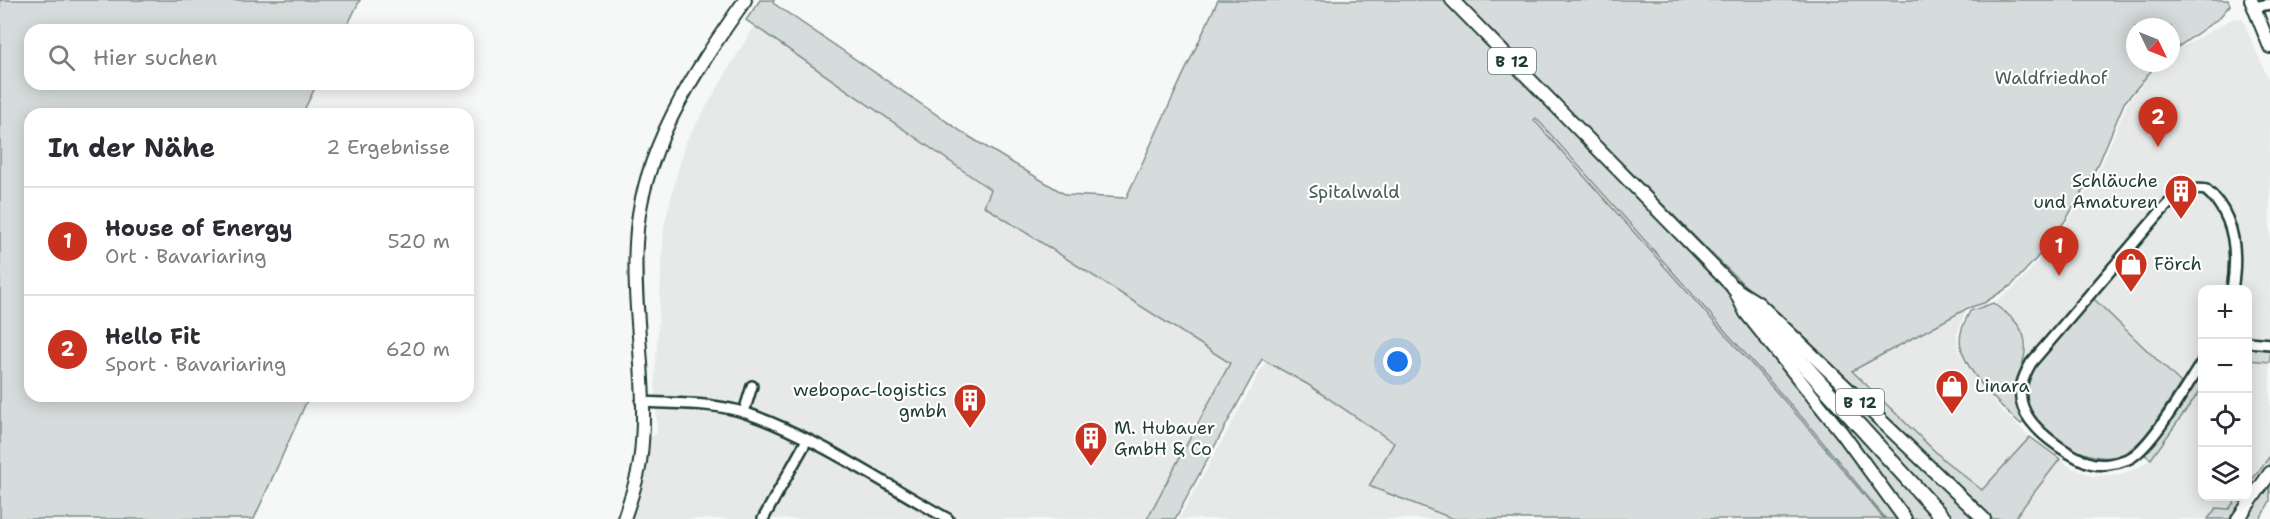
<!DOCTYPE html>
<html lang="de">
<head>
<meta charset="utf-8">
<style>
	body { margin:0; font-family:"Shantell Sans",sans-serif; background:#f7f7f7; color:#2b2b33 }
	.controls { position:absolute; right:18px; bottom:18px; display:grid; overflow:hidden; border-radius:12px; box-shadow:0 3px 15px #0003 }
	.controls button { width:54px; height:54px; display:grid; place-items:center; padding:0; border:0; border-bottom:2px solid #e1e1e2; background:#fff; color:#2b2b33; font:30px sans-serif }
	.compass { position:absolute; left:2126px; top:18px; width:54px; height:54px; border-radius:50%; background:#fff; box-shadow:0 3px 15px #0003; rotate:133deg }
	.you { position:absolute; left:1398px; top:362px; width:21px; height:21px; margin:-15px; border:4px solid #fff; border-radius:50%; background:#1a73e8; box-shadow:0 0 0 9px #1a73e833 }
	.badge { display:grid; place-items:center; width:39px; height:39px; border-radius:50%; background:#c8321e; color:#fff; font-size:20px; font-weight:700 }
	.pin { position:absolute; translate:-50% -50px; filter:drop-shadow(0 2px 3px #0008) }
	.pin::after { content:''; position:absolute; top:32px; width:21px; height:18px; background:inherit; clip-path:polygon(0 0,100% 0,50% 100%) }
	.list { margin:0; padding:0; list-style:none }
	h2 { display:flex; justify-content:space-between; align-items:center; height:78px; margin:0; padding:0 24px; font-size:26px }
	h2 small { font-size:20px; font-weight:400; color:#7c7c81 }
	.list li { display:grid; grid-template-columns:39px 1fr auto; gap:18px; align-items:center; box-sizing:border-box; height:108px; padding:0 24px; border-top:2px solid #e1e1e2 }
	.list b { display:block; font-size:22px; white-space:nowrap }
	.list p { margin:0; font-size:20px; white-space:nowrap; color:#7c7c81 }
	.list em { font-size:20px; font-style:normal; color:#7c7c81 }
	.icon { flex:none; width:33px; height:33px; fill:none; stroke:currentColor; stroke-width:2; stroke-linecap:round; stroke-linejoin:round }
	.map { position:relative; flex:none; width:2270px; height:519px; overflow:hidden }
	.search { position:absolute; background:#fff; box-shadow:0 3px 15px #0003; left:24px; top:24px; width:450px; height:66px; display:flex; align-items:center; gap:15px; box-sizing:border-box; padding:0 21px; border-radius:18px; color:#7c7c81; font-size:22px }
	.panel { position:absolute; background:#fff; box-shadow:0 3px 15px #0003; left:24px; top:108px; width:450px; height:294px; border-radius:18px }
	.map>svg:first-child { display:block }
	.built { fill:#e6e9e8 }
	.green { fill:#d6dcdb; stroke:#7a8c88; stroke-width:1.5 }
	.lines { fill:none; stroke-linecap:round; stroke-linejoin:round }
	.minor-casing { stroke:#1f3d34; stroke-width:14 }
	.major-casing { stroke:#1f3d34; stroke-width:16 }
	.highway-casing { stroke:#1f3d34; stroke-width:18 }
	.minor { stroke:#fff; stroke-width:9 }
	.major { stroke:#fff; stroke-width:12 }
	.highway { stroke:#fff; stroke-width:14 }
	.labels { text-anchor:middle; stroke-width:4.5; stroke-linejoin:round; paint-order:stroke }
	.shield { fill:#fff; stroke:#627771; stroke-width:1.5 }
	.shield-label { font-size:16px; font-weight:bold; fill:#1f3d34 }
	.park-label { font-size:18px; fill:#445d55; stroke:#fff }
	.poi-label { font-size:18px; fill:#1f3d34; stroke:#fff; text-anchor:start }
</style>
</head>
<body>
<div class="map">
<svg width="2270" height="519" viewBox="0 0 2270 519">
	<rect width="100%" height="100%" fill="#f6f7f7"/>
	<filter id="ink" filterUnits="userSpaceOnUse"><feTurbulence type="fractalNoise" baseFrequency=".0167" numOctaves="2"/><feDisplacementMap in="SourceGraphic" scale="12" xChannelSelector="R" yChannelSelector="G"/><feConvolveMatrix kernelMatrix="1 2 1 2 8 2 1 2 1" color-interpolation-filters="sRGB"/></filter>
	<g filter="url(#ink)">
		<g class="built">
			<path d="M 2242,18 L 2270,83 L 2270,340 L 2248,338 L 2248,290 L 2202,290 L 2202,355 L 2181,383 L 2122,325 L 2029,374 L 2020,365 L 2027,352 L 2027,341 L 2017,323 L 1993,303 L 2014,288 L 2047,252 L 2077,208 L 2102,164 L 2127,104 L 2145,80 L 2162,63 L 2171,63 L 2171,56 L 2180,48 L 2232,19 Z"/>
			<path d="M 754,26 L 991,191 L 984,206 L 1230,364 L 1147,519 L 628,519 L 640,496 L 649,439 L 657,433 L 655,379 L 664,226 L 685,143 Z"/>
			<path d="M 1966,310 L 1957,334 L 1958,347 L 1964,362 L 2000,409 L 2030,437 L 1982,491 L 1944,460 L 1852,371 Z"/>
			<path d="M 2248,360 L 2270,362 L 2270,456 L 2248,485 Z"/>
			<path d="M 1266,361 L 1307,384 L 1394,443 L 1369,486 L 1454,519 L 1179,519 Z"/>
			<path d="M 2202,388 L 2202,496 L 2238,497 L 2229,509 L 2217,508 L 2208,519 L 2020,519 L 2016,516 L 2060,459 L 2068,466 L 2093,476 L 2122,474 L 2139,467 L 2151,459 Z"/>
		</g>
		<g class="green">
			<path d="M 0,0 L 360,0 L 345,30 L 30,30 L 30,84 L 317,84 L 302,114 L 30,114 L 30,396 L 309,396 L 254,519 L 0,519 Z"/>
			<path d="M 760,0 L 774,0 L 773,3 L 968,136 L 1066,195 L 1126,198 L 1218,0 L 1446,0 L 1729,294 L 1901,519 L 1886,519 L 1806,422 L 1536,118 L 1534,120 L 1804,423 L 1884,519 L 1454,519 L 1369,486 L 1394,443 L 1307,384 L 1262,359 L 1175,519 L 1147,519 L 1230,363 L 984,206 L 991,190 L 746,20 Z"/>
			<path d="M 1460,0 L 2228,0 L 2230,5 L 2219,18 L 2171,52 L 2171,27 L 2135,27 L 2135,63 L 2158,63 L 2124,103 L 2099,163 L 2067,218 L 2044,250 L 2012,285 L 1984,303 L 1968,308 L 1852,371 L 1944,460 L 1982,490 L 2030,437 L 2060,459 L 2016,516 L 2020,519 L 1990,519 L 1715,257 Z"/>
			<path d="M 2093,298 L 2181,383 C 2165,405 2148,441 2123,454 C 2094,469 2034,433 2026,403 C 2023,394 2025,384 2028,376 C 2035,356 2077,316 2093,298 Z"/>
			<path d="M 1993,303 C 2001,310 2012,316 2018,325 C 2041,357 2001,378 2025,421 L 2021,424 C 2001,407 1967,374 1961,347 C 1958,334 1964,323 1970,311 Z"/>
			<path d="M 1772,335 L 1937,519 L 1908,519 Z"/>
			<path d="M 2248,348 L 2270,350 L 2270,362 L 2248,360 Z"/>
			<path d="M 1813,361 L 1978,519 L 1951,519 L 1811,363 Z"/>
			<path d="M 2202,370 L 2202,388 L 2151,459 L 2145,455 Z"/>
			<path d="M 2270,456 L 2270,465 L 2232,519 L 2208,519 L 2216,508 L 2229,509 L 2238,497 L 2248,496 L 2248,485 Z"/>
			<path d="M 2270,482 L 2270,501 L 2260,519 L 2243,519 Z"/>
		</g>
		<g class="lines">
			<defs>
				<g id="minor">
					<path d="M 2254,7 L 2270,4"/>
					<path d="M 2248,342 L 2270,344"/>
					<path d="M 2202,362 C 2187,385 2151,449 2128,459 C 2116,464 2099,467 2087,462 C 2065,453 2031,430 2023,407 C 2017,391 2023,377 2031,363 L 2157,216 C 2171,200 2183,186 2206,190 C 2236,215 2238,254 2232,290"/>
					<path d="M 641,402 C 675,404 713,402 746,413 C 814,436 885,484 948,519"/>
					<path d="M 744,412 L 752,386"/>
					<path d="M 763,519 L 807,440"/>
				</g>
				<g id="major">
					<path d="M 1452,0 L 1734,288 L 1758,303 L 1984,519"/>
					<path d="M 2251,0 L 2270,47"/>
					<path d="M 1737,295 L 1746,313 L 1842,433 L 1905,519"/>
					<path d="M 624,519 C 630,500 637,482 640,462 C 650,391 632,314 636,243 C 640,152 694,72 745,0"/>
					<path d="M 2238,519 L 2270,473"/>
				</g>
				<path id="highway" d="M 1734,288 L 1944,519"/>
			</defs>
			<use href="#minor" class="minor-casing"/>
			<use href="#major" class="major-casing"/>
			<use href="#highway" class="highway-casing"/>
			<use href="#minor" class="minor"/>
			<use href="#major" class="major"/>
			<use href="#highway" class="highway"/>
		</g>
	</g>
	<defs>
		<symbol id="building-pin" viewBox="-11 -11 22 30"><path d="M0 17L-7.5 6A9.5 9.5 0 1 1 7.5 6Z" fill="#c8321e" stroke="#fff"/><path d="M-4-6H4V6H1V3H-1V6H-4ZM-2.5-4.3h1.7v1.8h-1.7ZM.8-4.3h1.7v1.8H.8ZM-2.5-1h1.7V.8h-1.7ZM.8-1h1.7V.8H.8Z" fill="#fff"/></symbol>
		<symbol id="shop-pin" viewBox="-11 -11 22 30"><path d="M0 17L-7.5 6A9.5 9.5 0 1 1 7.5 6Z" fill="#c8321e" stroke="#fff"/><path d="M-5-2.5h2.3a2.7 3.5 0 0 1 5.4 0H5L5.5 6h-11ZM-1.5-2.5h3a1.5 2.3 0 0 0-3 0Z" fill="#fff"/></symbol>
	</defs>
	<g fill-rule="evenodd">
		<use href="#building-pin" x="2162" y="172" width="38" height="52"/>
		<use href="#shop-pin" x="2112" y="245" width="38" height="52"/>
		<use href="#shop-pin" x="1933" y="367" width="38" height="52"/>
		<use href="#building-pin" x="951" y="381" width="38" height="52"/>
		<use href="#building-pin" x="1072" y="419" width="38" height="52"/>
	</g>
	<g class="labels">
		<g class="shield">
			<rect x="1488" y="48" width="48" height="26" rx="4.5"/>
			<rect x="1836" y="389" width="48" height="26" rx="4.5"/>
		</g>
		<g class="shield-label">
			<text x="1512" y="67">B 12</text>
			<text x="1860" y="408">B 12</text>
		</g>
		<g class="park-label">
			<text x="2051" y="84">Waldfriedhof</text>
			<text x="1354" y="198">Spitalwald</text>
		</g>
		<g class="poi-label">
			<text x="2158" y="187" text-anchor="end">Schläuche<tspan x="2158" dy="21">und Amaturen</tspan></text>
			<text x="2154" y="270">Förch</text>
			<text x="1975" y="392">Linara</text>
			<text x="947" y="396" text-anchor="end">webopac-logistics<tspan x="947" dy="21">gmbh</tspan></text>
			<text x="1114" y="434">M. Hubauer<tspan x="1114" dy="21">GmbH &amp; Co</tspan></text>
		</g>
	</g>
</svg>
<div class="controls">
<button>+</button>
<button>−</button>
<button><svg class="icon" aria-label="locate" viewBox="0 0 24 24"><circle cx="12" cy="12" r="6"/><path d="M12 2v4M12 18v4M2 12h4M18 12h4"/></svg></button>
<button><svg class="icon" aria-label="layers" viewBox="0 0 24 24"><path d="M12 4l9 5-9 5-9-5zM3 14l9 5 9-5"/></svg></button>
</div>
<svg class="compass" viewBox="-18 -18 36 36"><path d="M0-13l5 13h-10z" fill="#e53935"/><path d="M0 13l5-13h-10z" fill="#7c7c81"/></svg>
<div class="you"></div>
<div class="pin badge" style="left:2059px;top:276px">1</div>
<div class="pin badge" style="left:2158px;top:147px">2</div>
<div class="search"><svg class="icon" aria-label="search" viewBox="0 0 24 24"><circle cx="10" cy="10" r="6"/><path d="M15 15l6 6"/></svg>Hier suchen</div>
<section class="panel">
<h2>In der Nähe<small>2 Ergebnisse</small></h2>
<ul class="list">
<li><span class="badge">1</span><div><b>House of Energy</b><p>Ort · Bavariaring</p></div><em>520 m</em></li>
<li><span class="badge">2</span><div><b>Hello Fit</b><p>Sport · Bavariaring</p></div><em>620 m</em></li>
</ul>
</section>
</div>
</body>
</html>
